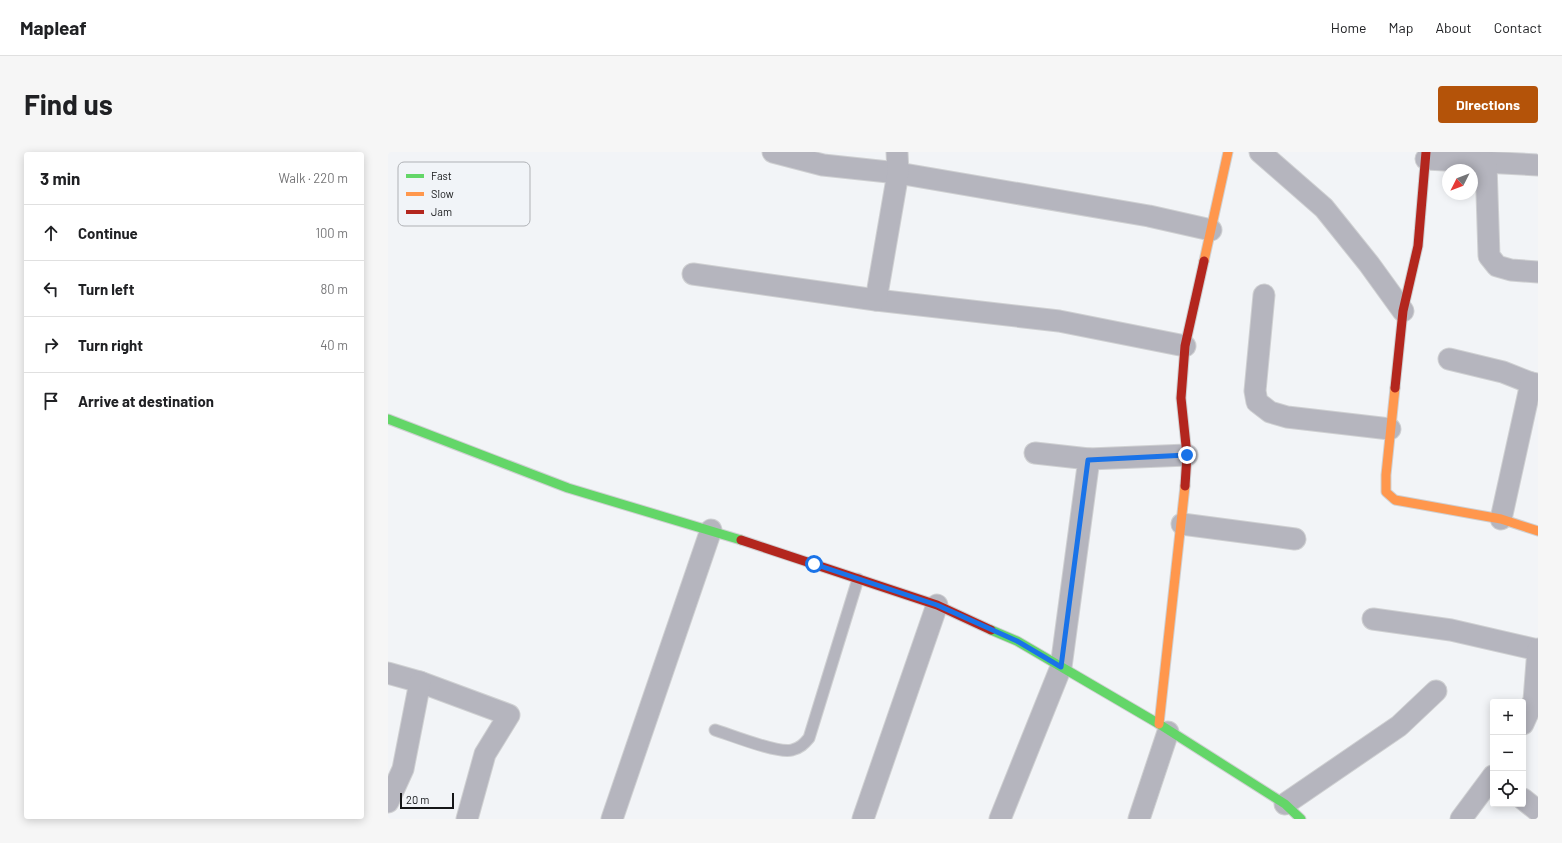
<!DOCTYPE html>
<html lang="en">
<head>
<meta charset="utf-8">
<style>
	body { margin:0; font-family:Barlow,sans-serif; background:#f6f6f6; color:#202124 }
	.controls { position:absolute; right:12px; bottom:12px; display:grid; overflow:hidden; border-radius:4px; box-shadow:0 2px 10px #0003 }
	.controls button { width:36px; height:36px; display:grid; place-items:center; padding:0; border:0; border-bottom:1px solid #e0e0e0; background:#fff; color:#202124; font:20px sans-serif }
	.compass { position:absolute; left:1054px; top:12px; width:36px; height:36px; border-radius:50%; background:#fff; box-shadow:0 2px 10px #0003; rotate:228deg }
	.scale { position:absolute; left:12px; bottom:10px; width:54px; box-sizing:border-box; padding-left:4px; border:2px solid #151618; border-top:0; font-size:11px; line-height:14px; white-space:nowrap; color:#151618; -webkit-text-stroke:3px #f1f4f8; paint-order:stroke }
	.stop { position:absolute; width:12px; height:12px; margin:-9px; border:3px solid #1a73e8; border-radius:50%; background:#fff }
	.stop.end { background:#1a73e8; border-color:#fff; box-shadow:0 1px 4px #0008 }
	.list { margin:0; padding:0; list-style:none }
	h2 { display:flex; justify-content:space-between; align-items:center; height:52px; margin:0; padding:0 16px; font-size:17px }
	h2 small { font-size:13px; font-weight:400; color:#757577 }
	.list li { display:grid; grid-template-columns:26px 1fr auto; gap:12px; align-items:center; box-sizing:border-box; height:56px; padding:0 16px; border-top:1px solid #e0e0e0 }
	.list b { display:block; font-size:15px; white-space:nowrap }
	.list em { font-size:13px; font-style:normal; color:#757577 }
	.icon { flex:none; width:22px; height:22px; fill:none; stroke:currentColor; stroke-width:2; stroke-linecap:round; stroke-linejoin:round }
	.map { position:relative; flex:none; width:1150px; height:667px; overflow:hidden; border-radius:4px }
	header { display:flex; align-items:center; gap:24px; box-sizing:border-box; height:56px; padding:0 20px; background:#fff; border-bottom:1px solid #e0e0e0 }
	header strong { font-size:19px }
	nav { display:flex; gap:22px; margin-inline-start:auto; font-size:14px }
	.intro { display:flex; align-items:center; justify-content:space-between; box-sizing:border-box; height:96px; padding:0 24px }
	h1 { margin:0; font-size:28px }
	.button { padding:10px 18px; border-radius:4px; background:#b45309; color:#fff; font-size:14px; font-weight:700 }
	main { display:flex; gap:24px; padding:0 24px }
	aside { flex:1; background:#fff; border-radius:4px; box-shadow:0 2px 10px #0003 }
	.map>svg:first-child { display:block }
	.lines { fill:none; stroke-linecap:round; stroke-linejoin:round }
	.lane-casing { stroke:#cfd0d2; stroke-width:13 }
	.street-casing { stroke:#cfd0d2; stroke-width:23 }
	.fast-casing { stroke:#cfd0d2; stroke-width:11 }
	.slow-casing { stroke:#cfd0d2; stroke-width:11 }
	.jam-casing { stroke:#cfd0d2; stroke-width:11 }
	.lane { stroke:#b5b5be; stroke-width:11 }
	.street { stroke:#b5b5be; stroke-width:21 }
	.fast { stroke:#63d668; stroke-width:9 }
	.slow { stroke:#ff974d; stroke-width:9 }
	.jam { stroke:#b3261e; stroke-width:9 }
	.route { stroke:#1a73e8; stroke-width:5 }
	.key { fill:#f1f4f8; stroke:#afb1b5; stroke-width:1 }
	.key-label { font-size:11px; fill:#151618 }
</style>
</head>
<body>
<header>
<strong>Mapleaf</strong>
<nav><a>Home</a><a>Map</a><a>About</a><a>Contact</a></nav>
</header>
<div class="intro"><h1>Find us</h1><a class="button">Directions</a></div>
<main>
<aside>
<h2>3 min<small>Walk · 220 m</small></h2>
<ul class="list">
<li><svg class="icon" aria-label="ahead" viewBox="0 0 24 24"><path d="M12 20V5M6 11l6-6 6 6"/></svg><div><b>Continue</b></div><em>100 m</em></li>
<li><svg class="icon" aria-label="left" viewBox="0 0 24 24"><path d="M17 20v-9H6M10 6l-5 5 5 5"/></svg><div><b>Turn left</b></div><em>80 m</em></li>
<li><svg class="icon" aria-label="right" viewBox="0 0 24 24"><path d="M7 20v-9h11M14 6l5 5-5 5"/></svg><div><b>Turn right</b></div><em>40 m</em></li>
<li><svg class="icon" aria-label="arrive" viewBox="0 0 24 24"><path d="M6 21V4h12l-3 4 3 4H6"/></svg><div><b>Arrive at destination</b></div></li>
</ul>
</aside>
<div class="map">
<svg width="1150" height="667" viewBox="0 0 1150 667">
	<rect width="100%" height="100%" fill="#f2f4f7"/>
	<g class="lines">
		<defs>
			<path id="lane" d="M 327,578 C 343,583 390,602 404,598 C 412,596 416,592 421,586 L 470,427"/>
			<g id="street">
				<path d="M 385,0 L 435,13 L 510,21 L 761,64 L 823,78"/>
				<path d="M 872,0 L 936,56 L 981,112 L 1015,159"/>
				<path d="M 1038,7 L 1150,13"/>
				<path d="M 1098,11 L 1101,104 L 1109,114 L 1123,118 L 1150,120"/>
				<path d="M 305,122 L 488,148 L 671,169 L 797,194"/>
				<path d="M 876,143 L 867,239 L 869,250 L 882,260 L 899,265 L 1002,277"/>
				<path d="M 488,148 L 510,21 L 509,0"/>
				<path d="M 1061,207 L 1115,220 L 1143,231"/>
				<path d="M 701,307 L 799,303"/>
				<path d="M 1113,367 L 1143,231 L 1150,232"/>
				<path d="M 794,372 L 907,387"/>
				<path d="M 985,467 L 1063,478 L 1150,498"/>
				<path d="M 0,521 L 32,530 L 121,563 L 97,602 L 79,667"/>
				<path d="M 1135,572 L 1146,548 L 1150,497"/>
				<path d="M 1135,647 L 1150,659"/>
				<path d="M 0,650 L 15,617 L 32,530"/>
				<path d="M 897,652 L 1011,574 L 1048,539"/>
				<path d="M 224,667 L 323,378"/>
				<path d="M 475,667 L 549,453"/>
				<path d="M 612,667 L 673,515 L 701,307 L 647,301"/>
				<path d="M 751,667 L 780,580"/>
				<path d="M 1073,667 L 1105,624"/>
			</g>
			<g id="fast">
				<path d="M 0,267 L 180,336 L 353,388"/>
				<path d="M 603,478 L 629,489 L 771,572 L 897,652 L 913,667"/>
			</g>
			<g id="slow">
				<path d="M 816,109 L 840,0"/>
				<path d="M 1007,236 L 998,323 L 998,340 L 1007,348 L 1113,367 L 1150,379"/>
				<path d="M 771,572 L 797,334"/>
			</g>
			<g id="jam">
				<path d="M 1007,236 L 1015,159 L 1030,94 L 1038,0"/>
				<path d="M 797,334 L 799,303 L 793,246 L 797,194 L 816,109"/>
				<path d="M 353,388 L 549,453 L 603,478"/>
			</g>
		</defs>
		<use href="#lane" class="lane-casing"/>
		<use href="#street" class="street-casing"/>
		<use href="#fast" class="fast-casing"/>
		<use href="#slow" class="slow-casing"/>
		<use href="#jam" class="jam-casing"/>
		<use href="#lane" class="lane"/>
		<use href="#street" class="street"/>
		<use href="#fast" class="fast"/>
		<use href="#slow" class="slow"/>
		<use href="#jam" class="jam"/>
	</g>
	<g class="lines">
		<path class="route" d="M 426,412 L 549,453 L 629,489 L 673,515 L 700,308 L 799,303"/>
	</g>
	<rect x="10" y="10" width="132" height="64" rx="6" class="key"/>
	<rect x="18" y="22" width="18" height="4" fill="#63d668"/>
	<rect x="18" y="40" width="18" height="4" fill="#ff974d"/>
	<rect x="18" y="58" width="18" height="4" fill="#b3261e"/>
	<g class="key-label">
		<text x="43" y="28">Fast</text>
		<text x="43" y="46">Slow</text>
		<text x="43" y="64">Jam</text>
	</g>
</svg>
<div class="controls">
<button>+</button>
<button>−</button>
<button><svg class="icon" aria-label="locate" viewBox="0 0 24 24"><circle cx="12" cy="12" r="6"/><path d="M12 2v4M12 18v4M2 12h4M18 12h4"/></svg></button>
</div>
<svg class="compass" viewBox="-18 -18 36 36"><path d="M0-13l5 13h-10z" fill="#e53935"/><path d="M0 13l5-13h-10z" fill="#757577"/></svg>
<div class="scale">20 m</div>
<div class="stop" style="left:426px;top:412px"></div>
<div class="stop end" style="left:799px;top:303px"></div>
</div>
</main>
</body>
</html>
